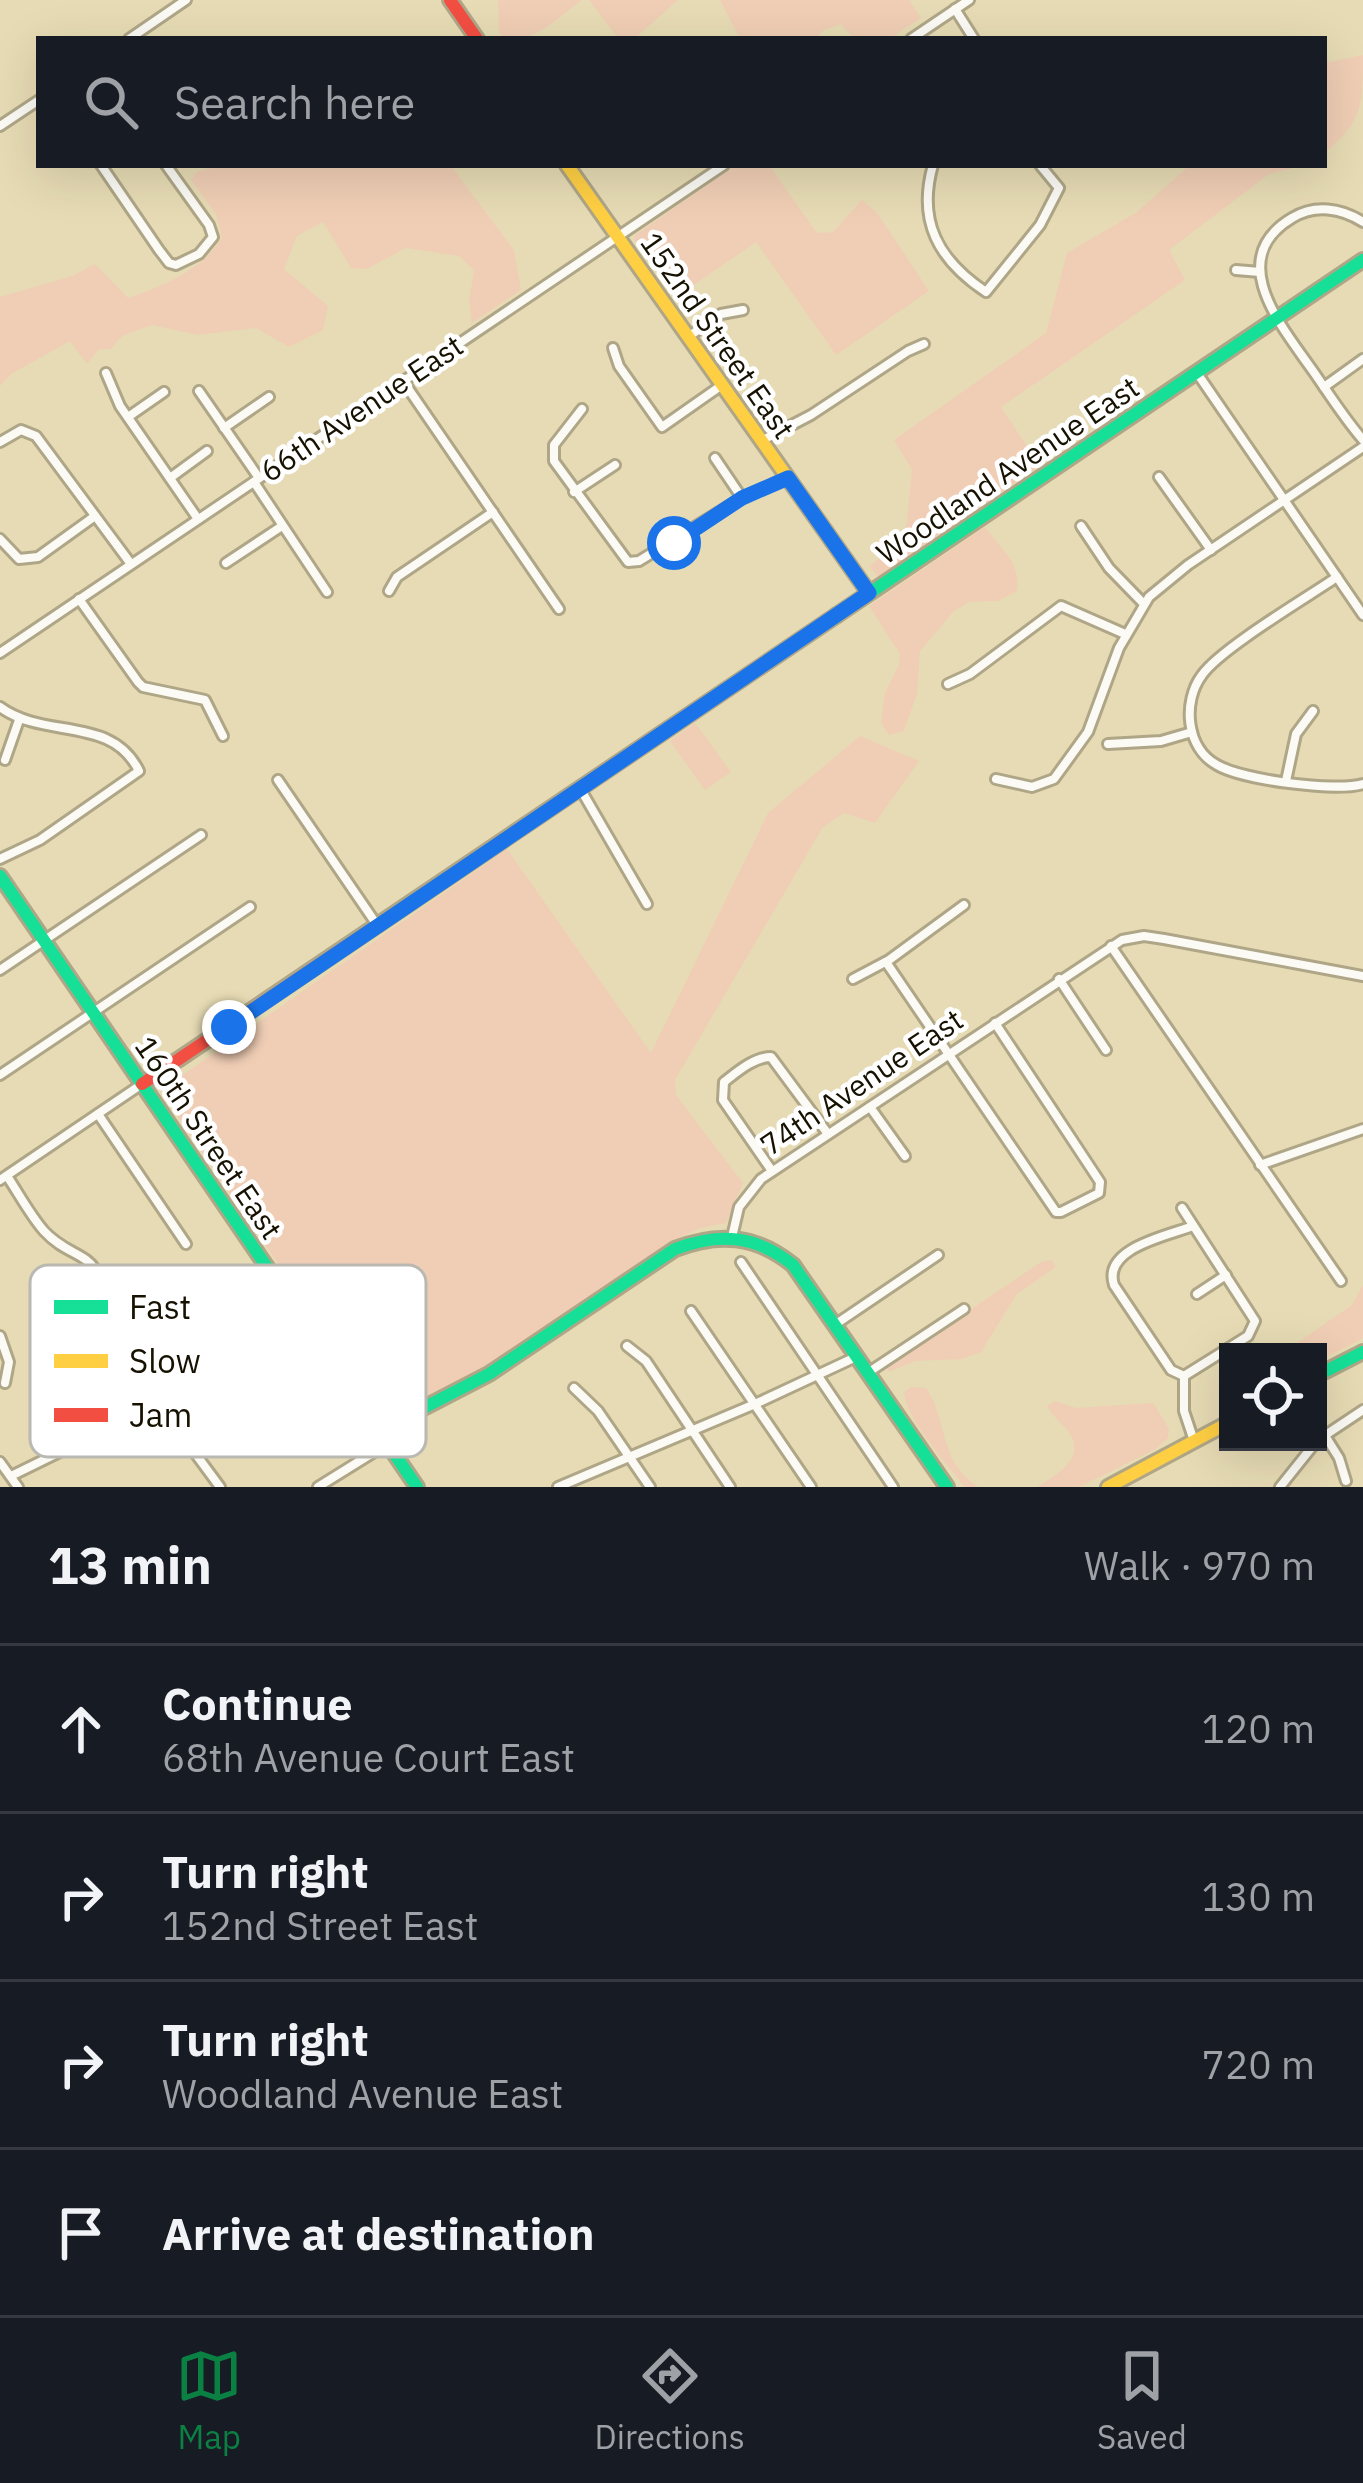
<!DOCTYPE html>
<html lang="en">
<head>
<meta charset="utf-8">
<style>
	body { margin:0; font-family:"IBM Plex Sans",sans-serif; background:#20242c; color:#f1f3f6 }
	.controls { position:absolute; right:36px; bottom:36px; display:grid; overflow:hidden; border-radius:0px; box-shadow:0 12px 48px #0002 }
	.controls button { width:108px; height:108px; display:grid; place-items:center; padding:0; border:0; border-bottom:3px solid #363941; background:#171b24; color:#f1f3f6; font:60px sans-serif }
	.stop { position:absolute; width:36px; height:36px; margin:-27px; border:9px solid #1a73e8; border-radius:50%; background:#fff }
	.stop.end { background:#1a73e8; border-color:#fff; box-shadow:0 3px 12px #0008 }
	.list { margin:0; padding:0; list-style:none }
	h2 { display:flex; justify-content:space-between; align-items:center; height:156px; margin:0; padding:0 48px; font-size:51px }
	h2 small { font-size:39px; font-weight:400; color:#9ea1a6 }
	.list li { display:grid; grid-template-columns:78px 1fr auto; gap:36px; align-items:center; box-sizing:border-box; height:168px; padding:0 48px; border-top:3px solid #363941 }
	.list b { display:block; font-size:45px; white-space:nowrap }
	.list p { margin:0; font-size:39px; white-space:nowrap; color:#9ea1a6 }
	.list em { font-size:39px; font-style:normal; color:#9ea1a6 }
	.icon { flex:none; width:66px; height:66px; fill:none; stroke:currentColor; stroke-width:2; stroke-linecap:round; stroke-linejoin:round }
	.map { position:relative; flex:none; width:1363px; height:1487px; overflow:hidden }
	.search { position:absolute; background:#171b24; box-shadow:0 12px 48px #0002; left:36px; right:36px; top:36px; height:132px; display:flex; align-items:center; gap:30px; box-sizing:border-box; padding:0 42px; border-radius:0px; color:#9ea1a6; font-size:45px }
	.sheet { height:828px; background:#171b24 }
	nav { display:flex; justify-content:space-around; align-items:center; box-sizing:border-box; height:168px; border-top:3px solid #363941; background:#171b24; font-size:33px; color:#9ea1a6 }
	nav a { display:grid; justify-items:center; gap:6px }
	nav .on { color:#0b8043 }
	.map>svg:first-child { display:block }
	.green { fill:#f0ceb5 }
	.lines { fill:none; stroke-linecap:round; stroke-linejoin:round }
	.street-casing { stroke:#afa687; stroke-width:14 }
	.fast-casing { stroke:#afa687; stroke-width:18 }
	.slow-casing { stroke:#afa687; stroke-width:18 }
	.jam-casing { stroke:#afa687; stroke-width:18 }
	.street { stroke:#fbfaf4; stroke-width:8 }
	.fast { stroke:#16e098; stroke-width:12 }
	.slow { stroke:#ffcf43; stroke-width:12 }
	.jam { stroke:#f24e42; stroke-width:12 }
	.route { stroke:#1a73e8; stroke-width:15 }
	.labels { text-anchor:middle; stroke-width:9; stroke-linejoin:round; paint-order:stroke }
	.street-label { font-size:30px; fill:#161100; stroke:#fff }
	.key { fill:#fff; stroke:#b9b8b2; stroke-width:3 }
	.key-label { font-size:33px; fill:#161100 }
</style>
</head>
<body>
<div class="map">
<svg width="1363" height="1487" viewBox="0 0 1363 1487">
	<rect width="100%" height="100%" fill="#e6dbb4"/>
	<g class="green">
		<path d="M 498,0 L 582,0 C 559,16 527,52 499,33 Z"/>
		<path d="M 589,0 L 678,0 L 634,39 L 619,39 Z"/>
		<path d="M 720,0 L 909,0 L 921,18 L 889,39 L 854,39 L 841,24 L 824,30 L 815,39 L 740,39 Z"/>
		<path d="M 1363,55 C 1363,106 1363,121 1324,153 L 1324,63 Z"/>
		<path d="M 220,165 L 450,165 L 514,250 L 521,290 L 472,323 L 469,301 L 474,270 L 459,256 L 406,248 L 367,269 L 351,268 L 323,222 L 297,236 L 284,269 L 328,306 L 323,330 L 289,347 L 256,328 L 198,335 L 152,325 L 122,336 L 111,349 L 99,349 L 87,364 L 70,341 L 11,374 L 0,386 L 0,297 L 72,276 L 95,264 L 128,298 C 163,286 203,270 222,237 L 216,214 L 191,180 L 197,172 Z"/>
		<path d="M 736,165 L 769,165 L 817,233 L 833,232 L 862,200 L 878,214 L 929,291 L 836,355 L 756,242 L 675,298 L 634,240 L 635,235 Z"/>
		<path d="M 1190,165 L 1306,165 L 1269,174 L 1169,250 L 1185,280 L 1001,407 L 1040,466 L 879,578 L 869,566 L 905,539 L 912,470 L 894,440 L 1046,333 L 1067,253 L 1137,212 Z"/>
		<path d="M 985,527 C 1001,549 1021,562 1017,591 L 998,601 L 969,602 L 954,611 L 920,651 L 917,693 L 904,731 L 889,735 L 881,723 L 885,693 L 899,665 L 900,654 L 869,606 Z"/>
		<path d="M 695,723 L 731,772 L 705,790 L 670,741 Z"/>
		<path d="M 860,736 L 919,761 L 875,823 L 844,813 L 823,827 L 675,1080 L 676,1095 L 743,1183 L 726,1223 L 700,1228 L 672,1241 C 616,1278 477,1390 419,1398 C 400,1401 373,1389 357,1380 L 168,1102 L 164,1093 L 168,1085 L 507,849 L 651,1053 L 768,813 Z"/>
		<path d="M 1052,1260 L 1056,1267 L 1017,1294 L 981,1352 L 962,1359 L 915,1361 L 889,1372 L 887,1366 L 1041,1262 Z"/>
		<path d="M 1363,1285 L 1363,1338 L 1318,1361 L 1318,1352 L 1284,1352 L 1352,1305 Z"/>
		<path d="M 911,1387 L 926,1388 C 949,1422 937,1459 978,1487 L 965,1487 C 947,1464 906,1420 904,1392 Z"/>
		<path d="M 1055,1401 L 1076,1408 L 1153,1403 L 1169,1429 L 1168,1438 L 1154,1450 L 1079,1487 L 1037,1487 C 1052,1477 1081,1463 1073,1440 C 1069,1428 1053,1418 1047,1406 Z"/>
	</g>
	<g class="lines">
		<defs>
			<g id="street">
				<path d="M 955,9 L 974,39"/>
				<path d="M 129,39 L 186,0"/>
				<path d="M 911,39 L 969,0"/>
				<path d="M 0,126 L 39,100"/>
				<path d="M 101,165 L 159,250 L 169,263 L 176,265 L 199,254 L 213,237 L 209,225 L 166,165"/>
				<path d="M 933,165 C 917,221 938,260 986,292 L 1040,225 L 1059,188 L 1040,165"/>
				<path d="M 1363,222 C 1341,208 1315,204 1292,218 C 1223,259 1283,328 1313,371 C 1329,394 1344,418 1363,440"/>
				<path d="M 1236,270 L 1260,272"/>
				<path d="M 688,337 L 721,314 L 743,310"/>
				<path d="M 613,348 L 619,366 L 662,427 L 722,385"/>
				<path d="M 106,373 L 120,406 L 198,519"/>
				<path d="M 1197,373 L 1363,615"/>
				<path d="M 403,381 L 559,609"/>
				<path d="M 1324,387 L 1363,359"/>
				<path d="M 199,391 L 259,478"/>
				<path d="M 582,409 L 554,445 L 554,461 L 628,562 L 639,561 L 742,498 L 788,477"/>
				<path d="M 128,417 L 164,392"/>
				<path d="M 224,428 L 269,397"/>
				<path d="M 761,441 L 811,415 L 908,351 L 924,344"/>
				<path d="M 0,442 L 21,430 L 36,436 L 131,564"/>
				<path d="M 715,458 L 742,498"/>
				<path d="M 1159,477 L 1211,550"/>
				<path d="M 170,478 L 207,451"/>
				<path d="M 254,482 L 327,592"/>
				<path d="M 574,492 L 615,465"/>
				<path d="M 1081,526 L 1109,568 L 1144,604"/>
				<path d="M 0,539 L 19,559 L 38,557 L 95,516"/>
				<path d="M 226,563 L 282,526"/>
				<path d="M 1337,577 C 1306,598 1220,649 1202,675 C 1182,702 1186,748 1217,765 C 1243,780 1335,792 1363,784"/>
				<path d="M 389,591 L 397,577 L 493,512"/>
				<path d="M 79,599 L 138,682 L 143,687 L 205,700 L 223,736"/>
				<path d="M 0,653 L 724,165"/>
				<path d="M 948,684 L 970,674 L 1061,606 L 1125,634"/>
				<path d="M 0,707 C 45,740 112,715 139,771 L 40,840 L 0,859"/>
				<path d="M 1108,744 L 1161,741 L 1192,732"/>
				<path d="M 5,760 L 19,720"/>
				<path d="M 996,779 L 1032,787 L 1054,779 L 1088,732 L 1119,648 L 1149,597 L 1188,565 L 1363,447"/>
				<path d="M 278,780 L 377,925"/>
				<path d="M 1286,781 L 1296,734 L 1313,711"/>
				<path d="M 581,790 L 647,904"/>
				<path d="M 1111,946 L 1341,1281"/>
				<path d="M 886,962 L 1056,1212 L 1061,1212 L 1099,1193 L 1100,1182 L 995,1023"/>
				<path d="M 0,970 L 201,835"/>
				<path d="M 853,979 L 889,960 L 964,905"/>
				<path d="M 1059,979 L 1106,1050"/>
				<path d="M 0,1075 L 250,907"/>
				<path d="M 870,1107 L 905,1156"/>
				<path d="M 98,1114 L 186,1244"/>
				<path d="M 1260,1165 L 1363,1129"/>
				<path d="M 772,1171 L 723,1100 L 724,1082 C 737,1072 754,1057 771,1057 L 828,1134"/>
				<path d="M 7,1176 C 19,1194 30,1215 44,1231 C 73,1263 107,1249 99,1308"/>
				<path d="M 0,1180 L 142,1084"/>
				<path d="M 1182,1208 L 1255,1321 L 1248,1336 L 1184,1376"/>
				<path d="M 732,1237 L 739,1207 L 761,1179 L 1122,940 L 1144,936 L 1164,939 L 1363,976"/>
				<path d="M 741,1262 L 893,1487"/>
				<path d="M 1197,1294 L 1226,1275"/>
				<path d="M 691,1311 L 811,1487"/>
				<path d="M 836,1324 L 938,1255"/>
				<path d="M 0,1336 L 9,1362 L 5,1383"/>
				<path d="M 627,1346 L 646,1361 L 730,1487"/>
				<path d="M 869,1372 L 964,1309"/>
				<path d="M 1184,1376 L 1171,1370 L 1114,1285 C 1102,1248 1167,1236 1193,1226"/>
				<path d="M 1184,1376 L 1184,1411 L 1194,1441"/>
				<path d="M 574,1388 L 598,1411 L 650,1487"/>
				<path d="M 164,1411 L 220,1487"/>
				<path d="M 1324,1434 L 1339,1458 L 1346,1481"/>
				<path d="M 1318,1440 L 1363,1410"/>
				<path d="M 0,1462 L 18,1487"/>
				<path d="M 11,1476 L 64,1450"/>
				<path d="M 318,1487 L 387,1444"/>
				<path d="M 558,1487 L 755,1404 L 858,1356"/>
				<path d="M 1280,1487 L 1316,1442"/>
			</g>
			<g id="fast">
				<path d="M 837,615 L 1363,260"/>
				<path d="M 0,876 L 417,1487"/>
				<path d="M 1318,1375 L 1363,1352"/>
				<path d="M 379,1431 L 489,1374 L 675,1249 C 719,1232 756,1235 793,1265 L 947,1487"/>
			</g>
			<g id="slow">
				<path d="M 567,165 L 869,593"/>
				<path d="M 379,924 L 837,615"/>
				<path d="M 1108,1487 L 1228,1423"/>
			</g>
			<g id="jam">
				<path d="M 450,0 L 477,39"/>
				<path d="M 142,1084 L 379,924"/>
			</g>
		</defs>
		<use href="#street" class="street-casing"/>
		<use href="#fast" class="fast-casing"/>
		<use href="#slow" class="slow-casing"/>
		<use href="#jam" class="jam-casing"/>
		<use href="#street" class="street"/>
		<use href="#fast" class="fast"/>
		<use href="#slow" class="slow"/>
		<use href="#jam" class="jam"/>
	</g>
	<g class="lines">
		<path class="route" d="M 229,1027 L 869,593 L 788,478 L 742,498 L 674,543"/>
	</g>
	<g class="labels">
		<g class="street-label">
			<text transform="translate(717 336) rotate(55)" y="10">152nd Street East</text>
			<text transform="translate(362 409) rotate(-34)" y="10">66th Avenue East</text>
			<text transform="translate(1008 471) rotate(-34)" y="10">Woodland Avenue East</text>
			<text transform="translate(862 1083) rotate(-34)" y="10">74th Avenue East</text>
			<text transform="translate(208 1138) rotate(56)" y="10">160th Street East</text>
		</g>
	</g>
	<rect x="30" y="1265" width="396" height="192" rx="18" class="key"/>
	<rect x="54" y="1300" width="54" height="14" fill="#16e098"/>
	<rect x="54" y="1354" width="54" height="14" fill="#ffcf43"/>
	<rect x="54" y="1408" width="54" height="14" fill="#f24e42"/>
	<g class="key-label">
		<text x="129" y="1319">Fast</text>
		<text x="129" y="1373">Slow</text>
		<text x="129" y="1427">Jam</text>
	</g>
</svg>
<div class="controls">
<button><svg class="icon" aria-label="locate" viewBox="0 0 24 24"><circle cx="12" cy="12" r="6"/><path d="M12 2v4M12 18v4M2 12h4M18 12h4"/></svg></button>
</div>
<div class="stop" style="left:674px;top:543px"></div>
<div class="stop end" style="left:229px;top:1027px"></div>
<div class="search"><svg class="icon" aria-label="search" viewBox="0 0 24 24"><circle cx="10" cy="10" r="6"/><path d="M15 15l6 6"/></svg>Search here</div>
</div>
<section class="sheet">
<h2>13 min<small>Walk · 970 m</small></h2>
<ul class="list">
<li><svg class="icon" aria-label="ahead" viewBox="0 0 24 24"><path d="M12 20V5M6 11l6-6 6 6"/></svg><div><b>Continue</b><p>68th Avenue Court East</p></div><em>120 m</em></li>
<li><svg class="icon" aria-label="right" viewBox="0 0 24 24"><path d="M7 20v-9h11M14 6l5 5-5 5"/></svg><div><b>Turn right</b><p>152nd Street East</p></div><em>130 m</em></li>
<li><svg class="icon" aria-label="right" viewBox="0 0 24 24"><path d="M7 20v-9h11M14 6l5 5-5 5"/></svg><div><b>Turn right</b><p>Woodland Avenue East</p></div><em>720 m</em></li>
<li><svg class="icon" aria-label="arrive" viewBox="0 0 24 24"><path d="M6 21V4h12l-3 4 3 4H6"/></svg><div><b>Arrive at destination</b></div></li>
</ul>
</section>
<nav>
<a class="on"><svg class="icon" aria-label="map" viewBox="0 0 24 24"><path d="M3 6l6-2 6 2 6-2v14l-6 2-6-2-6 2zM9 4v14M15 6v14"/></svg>Map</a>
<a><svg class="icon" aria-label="directions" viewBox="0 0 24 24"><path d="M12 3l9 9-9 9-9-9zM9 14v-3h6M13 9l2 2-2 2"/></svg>Directions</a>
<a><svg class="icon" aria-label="saved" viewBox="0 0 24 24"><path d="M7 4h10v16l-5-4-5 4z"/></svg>Saved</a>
</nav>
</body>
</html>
